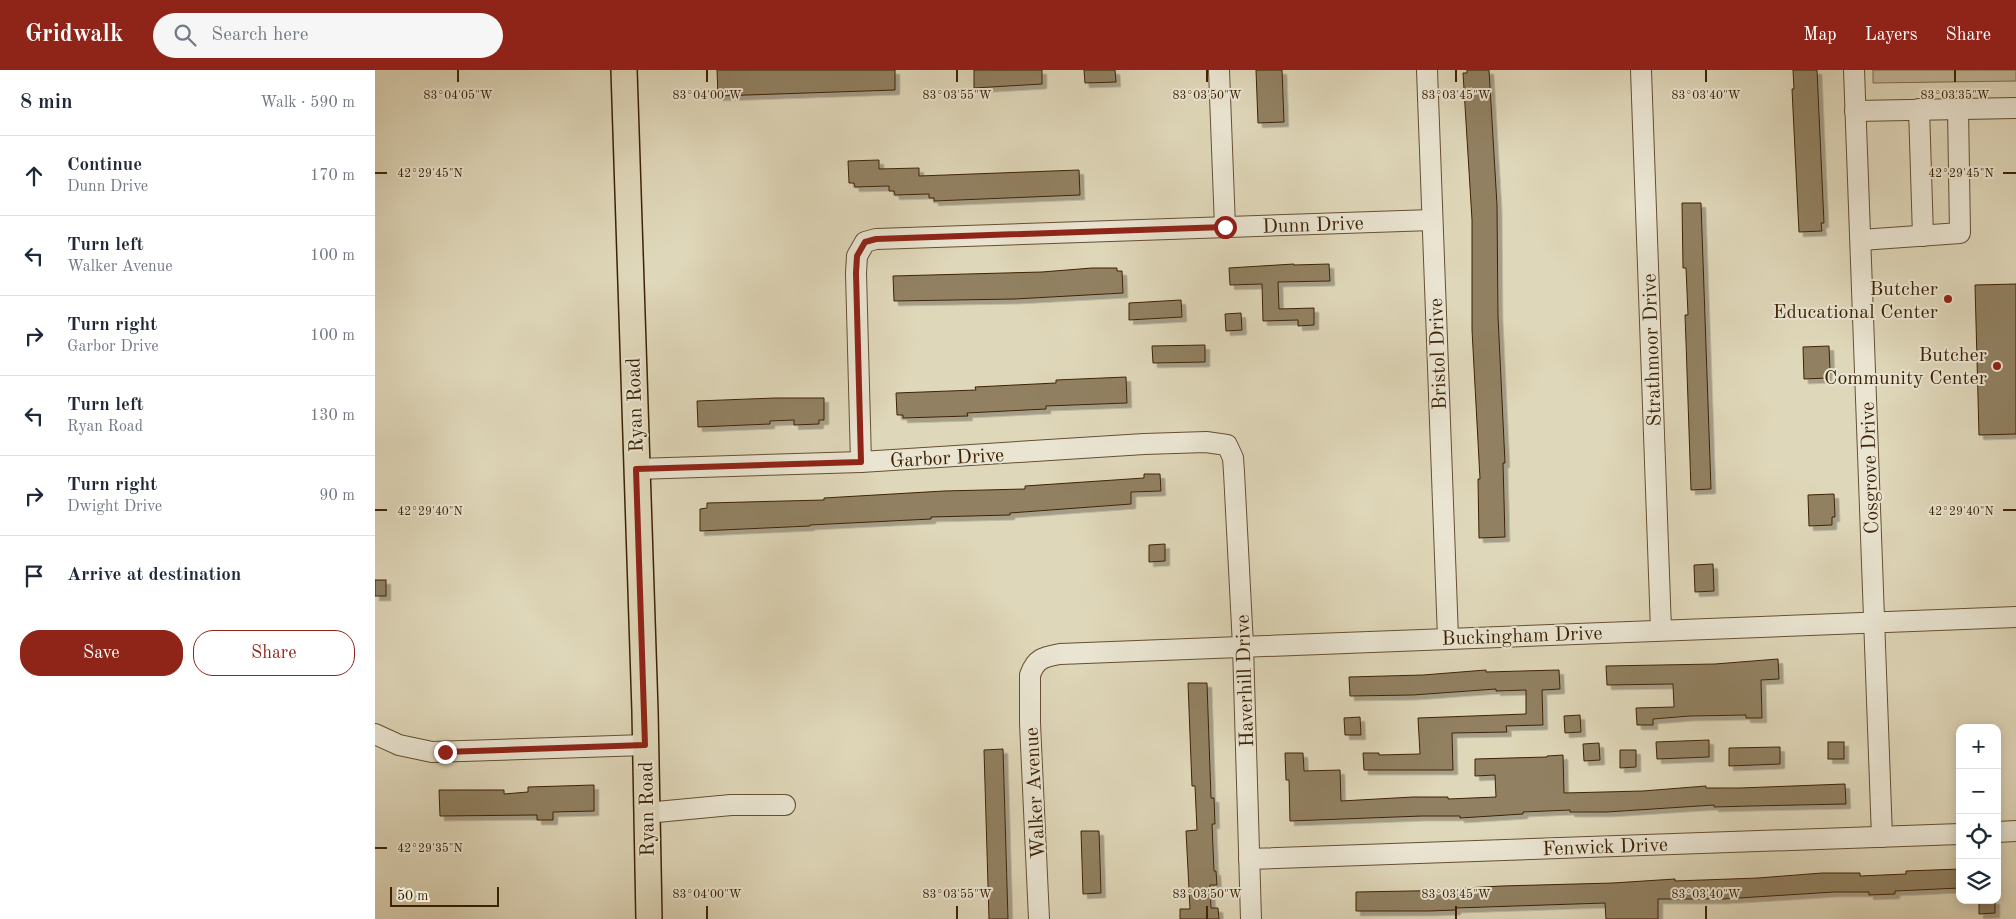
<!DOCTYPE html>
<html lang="en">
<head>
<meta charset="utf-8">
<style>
	body { margin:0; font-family:"Old Standard TT",serif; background:#f6f6f7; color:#1f2937 }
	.controls { position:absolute; right:15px; bottom:15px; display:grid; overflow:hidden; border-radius:10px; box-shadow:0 2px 12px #0003 }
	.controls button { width:45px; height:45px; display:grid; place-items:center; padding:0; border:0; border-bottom:1px solid #e0e1e3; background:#fff; color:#1f2937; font:25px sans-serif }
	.scale { position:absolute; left:15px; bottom:12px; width:109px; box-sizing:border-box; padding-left:5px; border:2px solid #3d2304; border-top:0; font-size:14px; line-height:18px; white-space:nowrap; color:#3d2304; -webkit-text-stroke:4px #eae5d2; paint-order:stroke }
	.stop { position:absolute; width:15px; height:15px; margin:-11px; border:4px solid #8f2418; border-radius:50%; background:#fff }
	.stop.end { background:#8f2418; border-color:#fff; box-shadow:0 1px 5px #0008 }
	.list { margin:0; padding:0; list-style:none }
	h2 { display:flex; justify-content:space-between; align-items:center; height:65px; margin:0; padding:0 20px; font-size:21px }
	h2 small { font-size:16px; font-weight:400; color:#747a83 }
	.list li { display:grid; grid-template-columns:32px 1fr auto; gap:15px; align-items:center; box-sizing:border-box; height:80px; padding:0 20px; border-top:1px solid #e0e1e3 }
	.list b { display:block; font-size:19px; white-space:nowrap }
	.list p { margin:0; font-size:16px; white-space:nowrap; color:#747a83 }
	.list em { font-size:16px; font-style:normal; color:#747a83 }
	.actions { display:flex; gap:10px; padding:15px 20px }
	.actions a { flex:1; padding:11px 0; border:1px solid #8f2418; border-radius:20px; text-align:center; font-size:18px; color:#8f2418 }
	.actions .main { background:#8f2418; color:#fff }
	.icon { flex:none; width:28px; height:28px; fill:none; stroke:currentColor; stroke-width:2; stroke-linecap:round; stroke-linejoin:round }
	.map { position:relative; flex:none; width:1641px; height:849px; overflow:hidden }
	header { display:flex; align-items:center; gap:30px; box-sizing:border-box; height:70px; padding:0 25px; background:#8f2418; color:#fff }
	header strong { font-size:24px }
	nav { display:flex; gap:28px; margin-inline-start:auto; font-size:18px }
	.search { width:350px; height:45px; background:#f6f6f7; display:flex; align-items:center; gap:12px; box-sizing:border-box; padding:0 18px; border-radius:28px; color:#747a83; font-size:19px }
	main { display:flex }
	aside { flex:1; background:#fff }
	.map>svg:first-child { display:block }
	.green { fill:#c3b89a; stroke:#806e4f }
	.building { fill:#918162; stroke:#3d2304; filter:url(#shadow) }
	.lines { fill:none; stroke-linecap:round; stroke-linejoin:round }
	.minor-casing { stroke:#665031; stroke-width:22 }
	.major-casing { stroke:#3d2304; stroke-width:28 }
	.minor { stroke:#eae5d2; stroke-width:20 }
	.major { stroke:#dfd7b9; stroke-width:25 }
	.route { stroke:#8f2418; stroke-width:6 }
	.ticks { fill:none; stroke:#3d2304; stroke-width:2 }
	.poi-dot { fill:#8f2418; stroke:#eae5d2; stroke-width:2 }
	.labels { text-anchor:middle; stroke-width:4; stroke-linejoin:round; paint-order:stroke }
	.street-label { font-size:20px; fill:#3d2304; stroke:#eae5d2 }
	.poi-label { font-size:20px; fill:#3d2304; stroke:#eae5d2; text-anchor:end }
	.ticks-label { font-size:12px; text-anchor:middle; fill:#3d2304; stroke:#eae5d2; stroke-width:4; stroke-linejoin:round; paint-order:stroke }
</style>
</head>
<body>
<header>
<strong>Gridwalk</strong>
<div class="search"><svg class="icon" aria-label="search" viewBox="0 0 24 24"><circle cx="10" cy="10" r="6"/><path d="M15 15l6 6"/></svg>Search here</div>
<nav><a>Map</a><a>Layers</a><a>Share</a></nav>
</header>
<main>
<aside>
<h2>8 min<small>Walk · 590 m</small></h2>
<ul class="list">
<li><svg class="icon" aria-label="ahead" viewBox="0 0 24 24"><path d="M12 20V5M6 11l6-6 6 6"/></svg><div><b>Continue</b><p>Dunn Drive</p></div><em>170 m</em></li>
<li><svg class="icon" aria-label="left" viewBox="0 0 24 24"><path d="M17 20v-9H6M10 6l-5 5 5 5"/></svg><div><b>Turn left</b><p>Walker Avenue</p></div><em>100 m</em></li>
<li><svg class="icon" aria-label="right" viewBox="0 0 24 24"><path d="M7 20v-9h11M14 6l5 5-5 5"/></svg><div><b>Turn right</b><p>Garbor Drive</p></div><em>100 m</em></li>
<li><svg class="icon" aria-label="left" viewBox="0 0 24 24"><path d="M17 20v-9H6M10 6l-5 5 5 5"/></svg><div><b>Turn left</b><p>Ryan Road</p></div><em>130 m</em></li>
<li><svg class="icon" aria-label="right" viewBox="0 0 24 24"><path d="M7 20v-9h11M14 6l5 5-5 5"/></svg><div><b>Turn right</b><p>Dwight Drive</p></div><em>90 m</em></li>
<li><svg class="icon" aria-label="arrive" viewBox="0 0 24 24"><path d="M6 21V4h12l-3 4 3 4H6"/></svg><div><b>Arrive at destination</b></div></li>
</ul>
<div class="actions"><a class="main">Save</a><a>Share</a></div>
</aside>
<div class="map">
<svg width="1641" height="849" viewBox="0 0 1641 849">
	<defs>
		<filter id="shadow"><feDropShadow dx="4.5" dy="4.5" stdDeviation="0" flood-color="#0004"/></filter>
	</defs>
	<rect width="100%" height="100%" fill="#dfd7b9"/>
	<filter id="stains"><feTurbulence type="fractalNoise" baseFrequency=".004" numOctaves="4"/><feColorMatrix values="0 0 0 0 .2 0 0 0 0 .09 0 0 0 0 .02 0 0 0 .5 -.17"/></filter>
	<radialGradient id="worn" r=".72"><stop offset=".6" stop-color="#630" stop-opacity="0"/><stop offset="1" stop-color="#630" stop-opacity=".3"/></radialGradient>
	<path class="green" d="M 1498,0 L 1641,0 L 1641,11 L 1498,13 Z"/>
	<g class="building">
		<path d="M 342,0 L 520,0 L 520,20 L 343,26 Z"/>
		<path d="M 599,0 L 667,0 L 667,14 L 599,18 Z"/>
		<path d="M 709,0 L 740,0 L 741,12 L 710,13 Z"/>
		<path d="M 881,0 L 907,0 L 909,52 L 883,53 Z"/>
		<path d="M 1092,0 L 1114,0 L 1122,135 L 1123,246 L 1130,393 L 1128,393 L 1130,467 L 1104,468 L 1103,409 L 1105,409 L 1097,260 L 1097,150 L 1088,3 L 1092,3 Z"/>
		<path d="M 1418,0 L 1442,0 L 1449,153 L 1446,153 L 1447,161 L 1424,162 L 1417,19 L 1419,19 Z"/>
		<path d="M 504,90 L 504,99 L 544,98 L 544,106 L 704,100 L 705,125 L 559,131 L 559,128 L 554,128 L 554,124 L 520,125 L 519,121 L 514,121 L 514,116 L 480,117 L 479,113 L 474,113 L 473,91 Z"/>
		<path d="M 1307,133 L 1326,133 L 1336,419 L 1316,420 L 1311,272 L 1310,245 L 1313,245 L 1311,198 L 1308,198 Z"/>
		<path d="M 919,194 L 919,195 L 954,194 L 955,211 L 903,212 L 904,239 L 939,238 L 939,255 L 923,256 L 923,250 L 888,251 L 887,214 L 855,215 L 854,198 Z"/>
		<path d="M 717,198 L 742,198 L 742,201 L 747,201 L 748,223 L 640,229 L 519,231 L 518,206 L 667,202 Z"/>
		<path d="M 1641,214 L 1641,364 L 1604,365 L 1600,215 Z"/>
		<path d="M 806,230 L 807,247 L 754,250 L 754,233 Z"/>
		<path d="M 866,243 L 867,260 L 851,261 L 850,244 Z"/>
		<path d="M 830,275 L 830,292 L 778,293 L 777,276 Z"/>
		<path d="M 1454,276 L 1455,300 L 1452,300 L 1452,308 L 1429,309 L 1428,277 Z"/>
		<path d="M 751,307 L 752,333 L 671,336 L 671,339 L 592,343 L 593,346 L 528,348 L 528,345 L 522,345 L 521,323 L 601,320 L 600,317 L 681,313 L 681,310 Z"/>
		<path d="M 400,328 L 449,328 L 449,350 L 444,350 L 444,354 L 419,355 L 419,350 L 395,351 L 395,354 L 323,357 L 322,331 Z"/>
		<path d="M 769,404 L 785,404 L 786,421 L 756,422 L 756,434 L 635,443 L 635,445 L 556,447 L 556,449 L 435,455 L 435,456 L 325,461 L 325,439 L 332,438 L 332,433 L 449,430 L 449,428 L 569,421 L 650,419 L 650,416 L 769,408 Z"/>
		<path d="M 1459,424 L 1460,447 L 1457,447 L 1457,455 L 1434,456 L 1433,425 Z"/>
		<path d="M 790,474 L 790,491 L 774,492 L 774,475 Z"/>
		<path d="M 1338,494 L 1339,521 L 1320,522 L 1319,495 Z"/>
		<rect x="0" y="510" width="11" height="16"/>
		<path d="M 1403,589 L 1404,609 L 1386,610 L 1387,648 L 1371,648 L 1371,645 L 1315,646 L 1278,649 L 1278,655 L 1262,655 L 1261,638 L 1299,637 L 1298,614 L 1232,615 L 1231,596 L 1340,594 Z"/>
		<path d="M 1111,600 L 1111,602 L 1184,600 L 1185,619 L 1167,620 L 1168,655 L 1131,656 L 1132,662 L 1077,663 L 1078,700 L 989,700 L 988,683 L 1004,683 L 1004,685 L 1045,684 L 1043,648 L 1151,644 L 1151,620 L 1121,621 L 1121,619 L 1038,625 L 975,626 L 974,607 L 1048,605 Z"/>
		<path d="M 813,613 L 832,613 L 836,728 L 839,728 L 840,754 L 837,754 L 839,801 L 841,801 L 842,815 L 835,815 L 836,838 L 843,838 L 844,849 L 805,849 L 805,839 L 815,839 L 811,761 L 822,760 L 820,716 L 817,716 Z"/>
		<path d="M 1205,645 L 1206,662 L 1190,663 L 1189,646 Z"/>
		<path d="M 985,647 L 986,665 L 970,665 L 969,648 Z"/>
		<path d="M 1334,670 L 1334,687 L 1282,689 L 1281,672 Z"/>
		<rect x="1453" y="672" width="16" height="17"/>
		<path d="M 1224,673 L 1225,690 L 1209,691 L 1208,674 Z"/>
		<path d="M 1405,677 L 1405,694 L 1354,696 L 1354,678 Z"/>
		<path d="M 628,679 L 633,849 L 614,849 L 609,680 Z"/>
		<path d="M 1245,680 L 1261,680 L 1261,697 L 1245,698 Z"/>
		<path d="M 910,683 L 928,683 L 929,701 L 965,700 L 966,731 L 1038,727 L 1073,727 L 1073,729 L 1121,727 L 1120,705 L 1100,706 L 1100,689 L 1172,687 L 1172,686 L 1188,685 L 1189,723 L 1268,721 L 1331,716 L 1331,718 L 1365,718 L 1470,714 L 1471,734 L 1376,736 L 1339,737 L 1339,735 L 1232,742 L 1195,742 L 1195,740 L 1148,742 L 1148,744 L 1085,748 L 1085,746 L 1047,746 L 915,751 L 914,710 L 911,710 Z"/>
		<path d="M 219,715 L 219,741 L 178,742 L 178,750 L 162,750 L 162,745 L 65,746 L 64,720 L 129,720 L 129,724 L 153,722 L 153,717 Z"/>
		<path d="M 706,761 L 724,761 L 726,823 L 708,824 Z"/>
		<path d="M 1585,799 L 1585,818 L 1520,821 L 1520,824 L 1494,825 L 1494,822 L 1459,822 L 1348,829 L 1283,829 L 1283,849 L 1231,849 L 1230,833 L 1081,838 L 1081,840 L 1054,841 L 981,841 L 981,822 L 1090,820 L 1090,818 L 1127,816 L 1238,813 L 1300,809 L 1300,811 L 1383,808 L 1447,803 L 1485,803 L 1485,806 L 1531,804 L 1531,801 Z"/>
		<path d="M 1604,830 L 1620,830 L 1620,843 L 1604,844 Z"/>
	</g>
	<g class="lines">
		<defs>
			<g id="minor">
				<path d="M 844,0 L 850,157"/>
				<path d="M 1052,0 L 1073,568"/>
				<path d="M 1266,0 L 1286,560"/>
				<path d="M 1479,0 L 1507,767"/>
				<path d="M 1544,39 L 1548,166"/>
				<path d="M 1480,41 L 1641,38"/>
				<path d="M 1486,170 L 1585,163 L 1583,39"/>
				<path d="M 486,392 L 481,203 L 482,186 L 490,172 L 501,169 L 1057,150"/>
				<path d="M 261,399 L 486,392 L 769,374 L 831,372 L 852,375 L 858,388 L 859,402 L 868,576 L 876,849"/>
				<path d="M 0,664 L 24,675 L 57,682 L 270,675"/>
				<path d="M 271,743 L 356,735 L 410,735"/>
				<path d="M 1622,762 L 1641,761"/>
				<path d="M 874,789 L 1585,764"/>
				<path d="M 664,849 L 655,653 L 655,605 C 661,588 669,587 685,584 L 1641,547"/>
			</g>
			<path id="major" d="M 249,0 L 270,641 L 274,849"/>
		</defs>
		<use href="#minor" class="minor-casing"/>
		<use href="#major" class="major-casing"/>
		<use href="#minor" class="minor"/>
		<use href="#major" class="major"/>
	</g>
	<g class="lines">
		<path class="route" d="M 70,682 L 270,675 L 261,399 L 486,392 L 481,203 L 482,186 L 490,172 L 501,169 L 850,157"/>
	</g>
	<path class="ticks" d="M 83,0 L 83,12M 332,0 L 332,12M 582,0 L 582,12M 832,0 L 832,12M 1081,0 L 1081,12M 1331,0 L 1331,12M 1580,0 L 1580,12M 0,103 L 12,103M 1628,103 L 1641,103M 0,440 L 12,440M 1628,440 L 1641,440M 0,778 L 12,778M 332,836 L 332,849M 582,836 L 582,849M 832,836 L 832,849M 1081,836 L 1081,849M 1331,836 L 1331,849"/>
	<g class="poi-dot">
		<circle cx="1573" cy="229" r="5"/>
		<circle cx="1622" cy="296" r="5"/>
	</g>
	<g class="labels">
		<g class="street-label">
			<text transform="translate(938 154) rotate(-2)" y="7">Dunn Drive</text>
			<text transform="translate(1276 280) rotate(-92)" y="7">Strathmoor Drive</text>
			<text transform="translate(1062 284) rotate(-92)" y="7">Bristol Drive</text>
			<text transform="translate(259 335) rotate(-92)" y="7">Ryan Road</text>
			<text transform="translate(572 387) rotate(-3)" y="7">Garbor Drive</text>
			<text transform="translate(1494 398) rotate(-92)" y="7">Cosgrove Drive</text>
			<text transform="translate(1147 565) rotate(-2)" y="7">Buckingham Drive</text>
			<text transform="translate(869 611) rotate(-92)" y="7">Haverhill Drive</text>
			<text transform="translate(659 723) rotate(-93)" y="7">Walker Avenue</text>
			<text transform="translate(271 739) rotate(-91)" y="7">Ryan Road</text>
			<text transform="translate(1230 776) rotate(-2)" y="7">Fenwick Drive</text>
		</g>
		<g class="poi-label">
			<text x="1563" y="225">Butcher<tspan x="1563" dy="23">Educational Center</tspan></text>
			<text x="1612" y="291">Butcher<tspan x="1612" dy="23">Community Center</tspan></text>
		</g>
	</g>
	<g class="ticks-label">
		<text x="83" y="29">83°04'05"W</text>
		<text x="332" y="29">83°04'00"W</text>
		<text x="582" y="29">83°03'55"W</text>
		<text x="832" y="29">83°03'50"W</text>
		<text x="1081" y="29">83°03'45"W</text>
		<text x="1331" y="29">83°03'40"W</text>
		<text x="1580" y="29">83°03'35"W</text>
		<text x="55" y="107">42°29'45"N</text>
		<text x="1586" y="107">42°29'45"N</text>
		<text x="55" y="445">42°29'40"N</text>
		<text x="1586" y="445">42°29'40"N</text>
		<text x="55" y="782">42°29'35"N</text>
		<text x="332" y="828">83°04'00"W</text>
		<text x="582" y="828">83°03'55"W</text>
		<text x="832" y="828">83°03'50"W</text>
		<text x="1081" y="828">83°03'45"W</text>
		<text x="1331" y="828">83°03'40"W</text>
	</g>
	<rect width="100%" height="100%" filter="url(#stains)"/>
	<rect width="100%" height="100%" fill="url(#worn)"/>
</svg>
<div class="controls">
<button>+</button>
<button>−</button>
<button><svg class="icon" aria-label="locate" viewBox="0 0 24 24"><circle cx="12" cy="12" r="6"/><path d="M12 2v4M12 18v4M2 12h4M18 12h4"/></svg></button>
<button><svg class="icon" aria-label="layers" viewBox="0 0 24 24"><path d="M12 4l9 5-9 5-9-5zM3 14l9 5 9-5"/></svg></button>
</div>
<div class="scale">50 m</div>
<div class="stop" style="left:850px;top:157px"></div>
<div class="stop end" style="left:70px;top:682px"></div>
</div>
</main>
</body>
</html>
